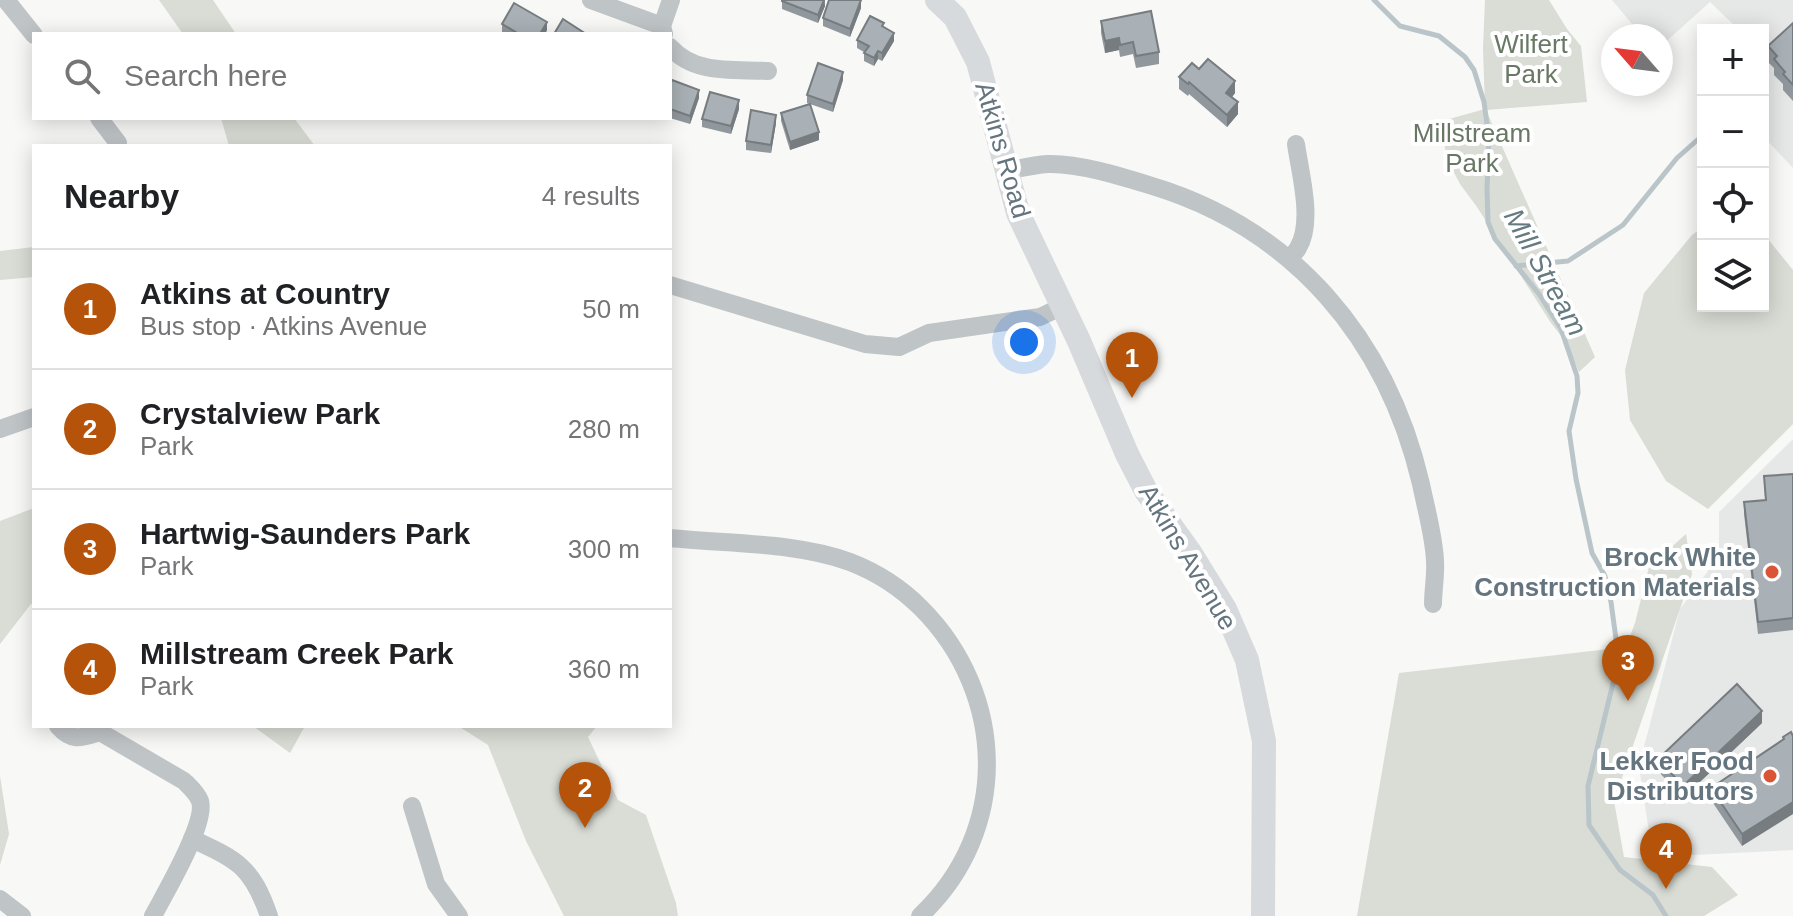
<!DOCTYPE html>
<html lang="en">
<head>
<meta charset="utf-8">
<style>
	body { margin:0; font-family:Arial,sans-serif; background:#f6f6f6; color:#202124 }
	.controls { position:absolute; right:24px; top:24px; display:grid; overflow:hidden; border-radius:0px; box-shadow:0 4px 20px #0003 }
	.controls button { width:72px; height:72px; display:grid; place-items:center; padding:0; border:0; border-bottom:2px solid #e0e0e0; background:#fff; color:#202124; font:40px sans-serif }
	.compass { position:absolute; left:1601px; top:24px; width:72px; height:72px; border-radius:50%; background:#fff; box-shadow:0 4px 20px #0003; rotate:298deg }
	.you { position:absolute; left:1024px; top:342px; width:28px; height:28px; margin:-20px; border:6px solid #fff; border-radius:50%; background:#1a73e8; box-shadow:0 0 0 12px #1a73e833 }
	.badge { display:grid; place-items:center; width:52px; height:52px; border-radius:50%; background:#b45309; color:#fff; font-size:26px; font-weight:700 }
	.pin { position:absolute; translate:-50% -66px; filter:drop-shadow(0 2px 4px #0008) }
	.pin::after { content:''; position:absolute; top:42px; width:28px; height:24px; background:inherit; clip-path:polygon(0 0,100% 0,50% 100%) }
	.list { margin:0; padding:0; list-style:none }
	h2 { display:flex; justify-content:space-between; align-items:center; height:104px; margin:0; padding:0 32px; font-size:34px }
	h2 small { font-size:26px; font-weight:400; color:#757577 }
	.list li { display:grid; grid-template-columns:52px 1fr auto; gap:24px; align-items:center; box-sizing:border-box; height:120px; padding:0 32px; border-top:2px solid #e0e0e0 }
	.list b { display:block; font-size:30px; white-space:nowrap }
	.list p { margin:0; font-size:26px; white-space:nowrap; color:#757577 }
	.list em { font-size:26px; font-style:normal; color:#757577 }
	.icon { flex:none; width:44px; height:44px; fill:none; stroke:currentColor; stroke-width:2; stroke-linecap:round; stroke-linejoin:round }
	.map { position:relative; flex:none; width:1793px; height:916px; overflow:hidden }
	.search { position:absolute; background:#fff; box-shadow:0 4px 20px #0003; left:32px; top:32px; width:640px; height:88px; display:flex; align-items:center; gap:20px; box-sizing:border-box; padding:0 28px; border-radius:0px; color:#757577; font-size:30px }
	.panel { position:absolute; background:#fff; box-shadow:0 4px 20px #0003; left:32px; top:144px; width:640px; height:584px; border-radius:0px }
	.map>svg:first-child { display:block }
	.built { fill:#e6e7e7 }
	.green { fill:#d9ddd5 }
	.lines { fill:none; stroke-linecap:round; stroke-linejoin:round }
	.stream { stroke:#bac5c9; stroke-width:5 }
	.street { stroke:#bfc4c7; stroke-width:18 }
	.secondary { stroke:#d6dadd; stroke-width:24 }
	.wall { fill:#91989d }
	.shaded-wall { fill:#767c7f }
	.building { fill:#a9b1b6; stroke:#767c7f; stroke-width:2 }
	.poi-dot { fill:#da5535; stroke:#fff; stroke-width:3 }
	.labels { text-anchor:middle; stroke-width:8; stroke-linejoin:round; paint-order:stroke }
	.park-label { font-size:26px; fill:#687864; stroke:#fff }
	.street-label { font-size:26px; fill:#65757f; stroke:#fff }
	.poi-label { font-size:26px; font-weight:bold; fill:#65757f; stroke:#fff; text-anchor:end }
	.water-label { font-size:28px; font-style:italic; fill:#657a81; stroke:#fff }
</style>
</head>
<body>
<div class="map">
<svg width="1793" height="916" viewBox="0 0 1793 916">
	<rect width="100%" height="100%" fill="#f8f8f6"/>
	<g class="built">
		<path d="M 1612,0 L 1793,0 L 1793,168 L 1763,136 L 1763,30 L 1739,30 L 1710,2 L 1661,46 L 1661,36 L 1642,36 Z"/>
		<path d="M 1793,439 L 1793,850 L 1694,855 L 1651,845 L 1639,766 L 1680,609 L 1719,556 L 1719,512 Z"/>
	</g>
	<g class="green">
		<path d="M 159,0 L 213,0 L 236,34 L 183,34 Z"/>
		<path d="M 1485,0 L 1549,0 L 1567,29 L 1581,46 L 1587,102 L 1486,110 L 1595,357 L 1579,372 L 1565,341 L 1551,323 L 1477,207 L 1460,184 L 1447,159 L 1445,148 L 1442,131 L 1449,119 L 1485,109 L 1483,48 Z"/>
		<path d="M 221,118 L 294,118 L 315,146 L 229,146 Z"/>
		<path d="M 1703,227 L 1703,306 L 1763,306 L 1763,233 L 1793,270 L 1793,424 L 1708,509 L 1666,481 L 1630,420 L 1625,370 L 1644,293 L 1692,235 Z"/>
		<path d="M 34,247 L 34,277 L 0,280 L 0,251 Z"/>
		<path d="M 34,508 L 34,605 L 31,604 L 0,644 L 0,521 Z"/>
		<path d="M 1686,534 L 1692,574 L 1614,801 L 1624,857 L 1712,867 L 1738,895 L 1704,916 L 1357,916 L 1399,673 L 1626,647 L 1635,623 L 1649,567 Z"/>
		<path d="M 253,726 L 305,726 L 290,753 Z"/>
		<path d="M 458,726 L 597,726 L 588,737 L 618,800 L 646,815 L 676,903 L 678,916 L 564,916 L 526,841 L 488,745 Z"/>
		<path d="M 0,776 L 9,834 L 0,865 Z"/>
	</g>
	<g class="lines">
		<g class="stream">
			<path d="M 1374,0 L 1400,26 L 1439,36 L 1465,57 L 1474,70 L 1484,102 L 1489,139 L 1487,189 L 1488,222 L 1495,239 L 1539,294 L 1561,329 L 1577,376 L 1578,393 L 1569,431 L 1576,479 L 1592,553 L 1605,576 L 1611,602 L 1616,639 L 1615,675 L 1588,786 L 1589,825 L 1620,870 L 1653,895 L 1666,916"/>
			<path d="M 1516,266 L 1568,261 L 1623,225 L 1677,158 L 1703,135"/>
		</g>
		<g class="street">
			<path d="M 6,0 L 34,35"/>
			<path d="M 591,0 L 662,26"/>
			<path d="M 664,34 L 662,26 L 671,0"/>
			<path d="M 670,47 C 695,75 733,69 768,71"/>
			<path d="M 99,118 L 118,143"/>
			<path d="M 1006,171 C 1020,168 1034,165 1048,164 C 1078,163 1120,176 1149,185 C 1294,228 1387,339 1421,484 C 1426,509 1434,536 1435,561 C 1436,575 1433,590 1433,604"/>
			<path d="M 1290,258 C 1292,255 1296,252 1298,248 C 1314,222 1300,173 1296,144"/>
			<path d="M 670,285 L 865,344 L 899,347 L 929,333 L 1040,317 L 1063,306"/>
			<path d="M 0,429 L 34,417"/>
			<path d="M 670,538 C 727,544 796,542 850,562 C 876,572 901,588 921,608 C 1007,694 1011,831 920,916"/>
			<path d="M 58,726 C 72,742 81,738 100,732"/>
			<path d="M 100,732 L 184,781 C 190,787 197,793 200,801 C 207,823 165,893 153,916"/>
			<path d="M 412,806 L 436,884 L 459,916"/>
			<path d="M 192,839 C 238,860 252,867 269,916"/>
			<path d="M 0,899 L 22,916"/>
		</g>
		<path class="secondary" d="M 937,0 L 955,17 L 978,62 L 1018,213 L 1079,341 L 1127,454 L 1146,491 L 1191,554 L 1225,609 L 1247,660 L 1264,741 L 1263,916"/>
	</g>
	<g class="wall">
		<path d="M 825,0 L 825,6 L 818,23 L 782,9 L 782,1 Z"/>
		<path d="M 861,8 L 850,37 L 823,26 L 823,18 Z"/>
		<path d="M 1101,21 L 1159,52 L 1159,64 L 1136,68 L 1133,54 L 1120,57 L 1119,50 L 1105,53 L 1101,33 Z"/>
		<path d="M 1793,23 L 1793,101 L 1783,90 L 1783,84 L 1774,75 L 1774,68 L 1768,62 L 1768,46 Z"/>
		<path d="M 502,24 L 547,30 L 545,34 L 506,34 L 502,32 Z"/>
		<path d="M 884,27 L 894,41 L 882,61 L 878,59 L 874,66 L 864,61 L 864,52 L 857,48 L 857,40 Z"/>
		<path d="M 1199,69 L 1235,93 L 1232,97 L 1238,114 L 1227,127 L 1189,94 L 1188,96 L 1179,89 L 1179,77 Z"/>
		<path d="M 843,80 L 833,112 L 807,103 L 807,95 Z"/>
		<path d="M 670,85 L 699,98 L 690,124 L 670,118 Z"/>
		<path d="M 739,109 L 731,134 L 702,127 L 702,119 Z"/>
		<path d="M 781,113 L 819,140 L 790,150 L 781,121 Z"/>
		<path d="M 776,123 L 771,153 L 746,150 L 746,141 Z"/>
		<path d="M 1793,474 L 1793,630 L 1758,634 L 1744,514 L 1744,502 L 1765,500 L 1764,476 Z"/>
		<path d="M 1762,723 L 1683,798 L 1658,771 L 1658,759 Z"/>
		<path d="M 1793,736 L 1742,846 L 1711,800 L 1711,788 L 1783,740 L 1783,737 Z"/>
	</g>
	<g class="shaded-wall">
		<path d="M 824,0 L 825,6 L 818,23 L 818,15 Z"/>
		<path d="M 861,0 L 861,8 L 850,37 L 850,29 Z"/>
		<path d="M 547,22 L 547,30 L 545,34 L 540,34 Z"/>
		<path d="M 894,33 L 894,41 L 882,61 L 882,53 Z"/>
		<path d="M 1119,38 L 1119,50 L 1105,53 L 1105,41 Z"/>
		<path d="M 878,51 L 878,59 L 874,66 L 874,58 Z"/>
		<path d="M 843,72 L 843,80 L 833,112 L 833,104 Z"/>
		<path d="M 1235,81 L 1235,93 L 1226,105 L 1226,93 Z"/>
		<path d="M 699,90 L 699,98 L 690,124 L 690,116 Z"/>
		<path d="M 739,100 L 739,109 L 731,134 L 731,126 Z"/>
		<path d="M 1238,102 L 1238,114 L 1227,127 L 1227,115 Z"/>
		<path d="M 776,115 L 776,123 L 771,153 L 771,145 Z"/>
		<path d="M 819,132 L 819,140 L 790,150 L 790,142 Z"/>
		<path d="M 1762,711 L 1762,723 L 1683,798 L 1683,786 Z"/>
		<path d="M 1793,802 L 1793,814 L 1742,846 L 1742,834 Z"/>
	</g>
	<g class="building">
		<path d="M 782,0 L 824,0 L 818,15 L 782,1 Z"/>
		<path d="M 829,0 L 861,0 L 850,29 L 823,18 Z"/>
		<path d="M 514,3 L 547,22 L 540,34 L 519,34 L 502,24 Z"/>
		<path d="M 1151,11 L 1159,52 L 1136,56 L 1133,42 L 1120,45 L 1119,38 L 1105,41 L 1101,21 Z"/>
		<path d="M 870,16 L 884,23 L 882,26 L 894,33 L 882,53 L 878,51 L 874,58 L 864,53 L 869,46 L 857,40 Z"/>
		<path d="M 563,19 L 586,34 L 554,34 Z"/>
		<path d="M 1793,23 L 1793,85 L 1783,74 L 1785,72 L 1774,59 L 1777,56 L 1768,46 Z"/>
		<path d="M 1208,59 L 1235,81 L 1226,93 L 1238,102 L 1227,115 L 1189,82 L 1188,84 L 1179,77 L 1192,63 L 1199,69 Z"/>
		<path d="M 818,63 L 843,72 L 833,104 L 807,95 Z"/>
		<path d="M 672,80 L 699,90 L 690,116 L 670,109 L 670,85 Z"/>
		<path d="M 710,92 L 739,100 L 731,126 L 702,119 Z"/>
		<path d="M 810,104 L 819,132 L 790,142 L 781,113 Z"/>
		<path d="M 751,110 L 776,115 L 771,145 L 746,141 Z"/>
		<path d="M 1793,474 L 1793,618 L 1758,622 L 1744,502 L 1766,500 L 1764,476 Z"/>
		<path d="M 1737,684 L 1762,711 L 1683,786 L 1658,759 Z"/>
		<path d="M 1791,732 L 1793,736 L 1793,802 L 1742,834 L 1711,788 L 1784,739 L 1783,737 Z"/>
	</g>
	<g class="poi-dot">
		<circle cx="1772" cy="572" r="8"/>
		<circle cx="1770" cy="776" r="8"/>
	</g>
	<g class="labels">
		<g class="park-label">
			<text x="1531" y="53">Wilfert<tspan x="1531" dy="30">Park</tspan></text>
			<text x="1472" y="142">Millstream<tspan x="1472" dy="30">Park</tspan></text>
		</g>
		<g class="street-label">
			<text transform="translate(1003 150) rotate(74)" y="9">Atkins Road</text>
			<text transform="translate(1188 557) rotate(59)" y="9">Atkins Avenue</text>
		</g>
		<g class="poi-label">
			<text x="1756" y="566">Brock White<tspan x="1756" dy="30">Construction Materials</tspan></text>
			<text x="1754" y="770">Lekker Food<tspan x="1754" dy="30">Distributors</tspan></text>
		</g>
		<g class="water-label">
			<text transform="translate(1546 272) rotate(61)" y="10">Mill Stream</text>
		</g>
	</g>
</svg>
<div class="controls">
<button>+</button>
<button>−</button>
<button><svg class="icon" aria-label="locate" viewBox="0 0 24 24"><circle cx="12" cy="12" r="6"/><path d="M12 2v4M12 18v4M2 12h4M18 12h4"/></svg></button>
<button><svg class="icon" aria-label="layers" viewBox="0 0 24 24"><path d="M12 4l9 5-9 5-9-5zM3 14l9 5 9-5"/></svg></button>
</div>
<svg class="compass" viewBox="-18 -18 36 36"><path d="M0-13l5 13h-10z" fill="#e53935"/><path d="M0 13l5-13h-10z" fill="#757577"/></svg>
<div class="you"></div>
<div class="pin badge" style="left:1132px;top:398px">1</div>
<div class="pin badge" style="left:585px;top:828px">2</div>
<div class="pin badge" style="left:1628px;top:701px">3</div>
<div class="pin badge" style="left:1666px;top:889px">4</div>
<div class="search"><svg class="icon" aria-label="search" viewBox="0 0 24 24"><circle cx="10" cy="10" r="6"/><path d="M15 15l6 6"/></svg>Search here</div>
<section class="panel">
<h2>Nearby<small>4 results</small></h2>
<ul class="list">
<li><span class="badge">1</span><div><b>Atkins at Country</b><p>Bus stop · Atkins Avenue</p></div><em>50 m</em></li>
<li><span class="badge">2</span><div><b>Crystalview Park</b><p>Park</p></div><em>280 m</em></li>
<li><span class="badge">3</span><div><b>Hartwig-Saunders Park</b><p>Park</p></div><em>300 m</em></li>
<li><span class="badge">4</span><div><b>Millstream Creek Park</b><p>Park</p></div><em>360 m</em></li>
</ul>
</section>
</div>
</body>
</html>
